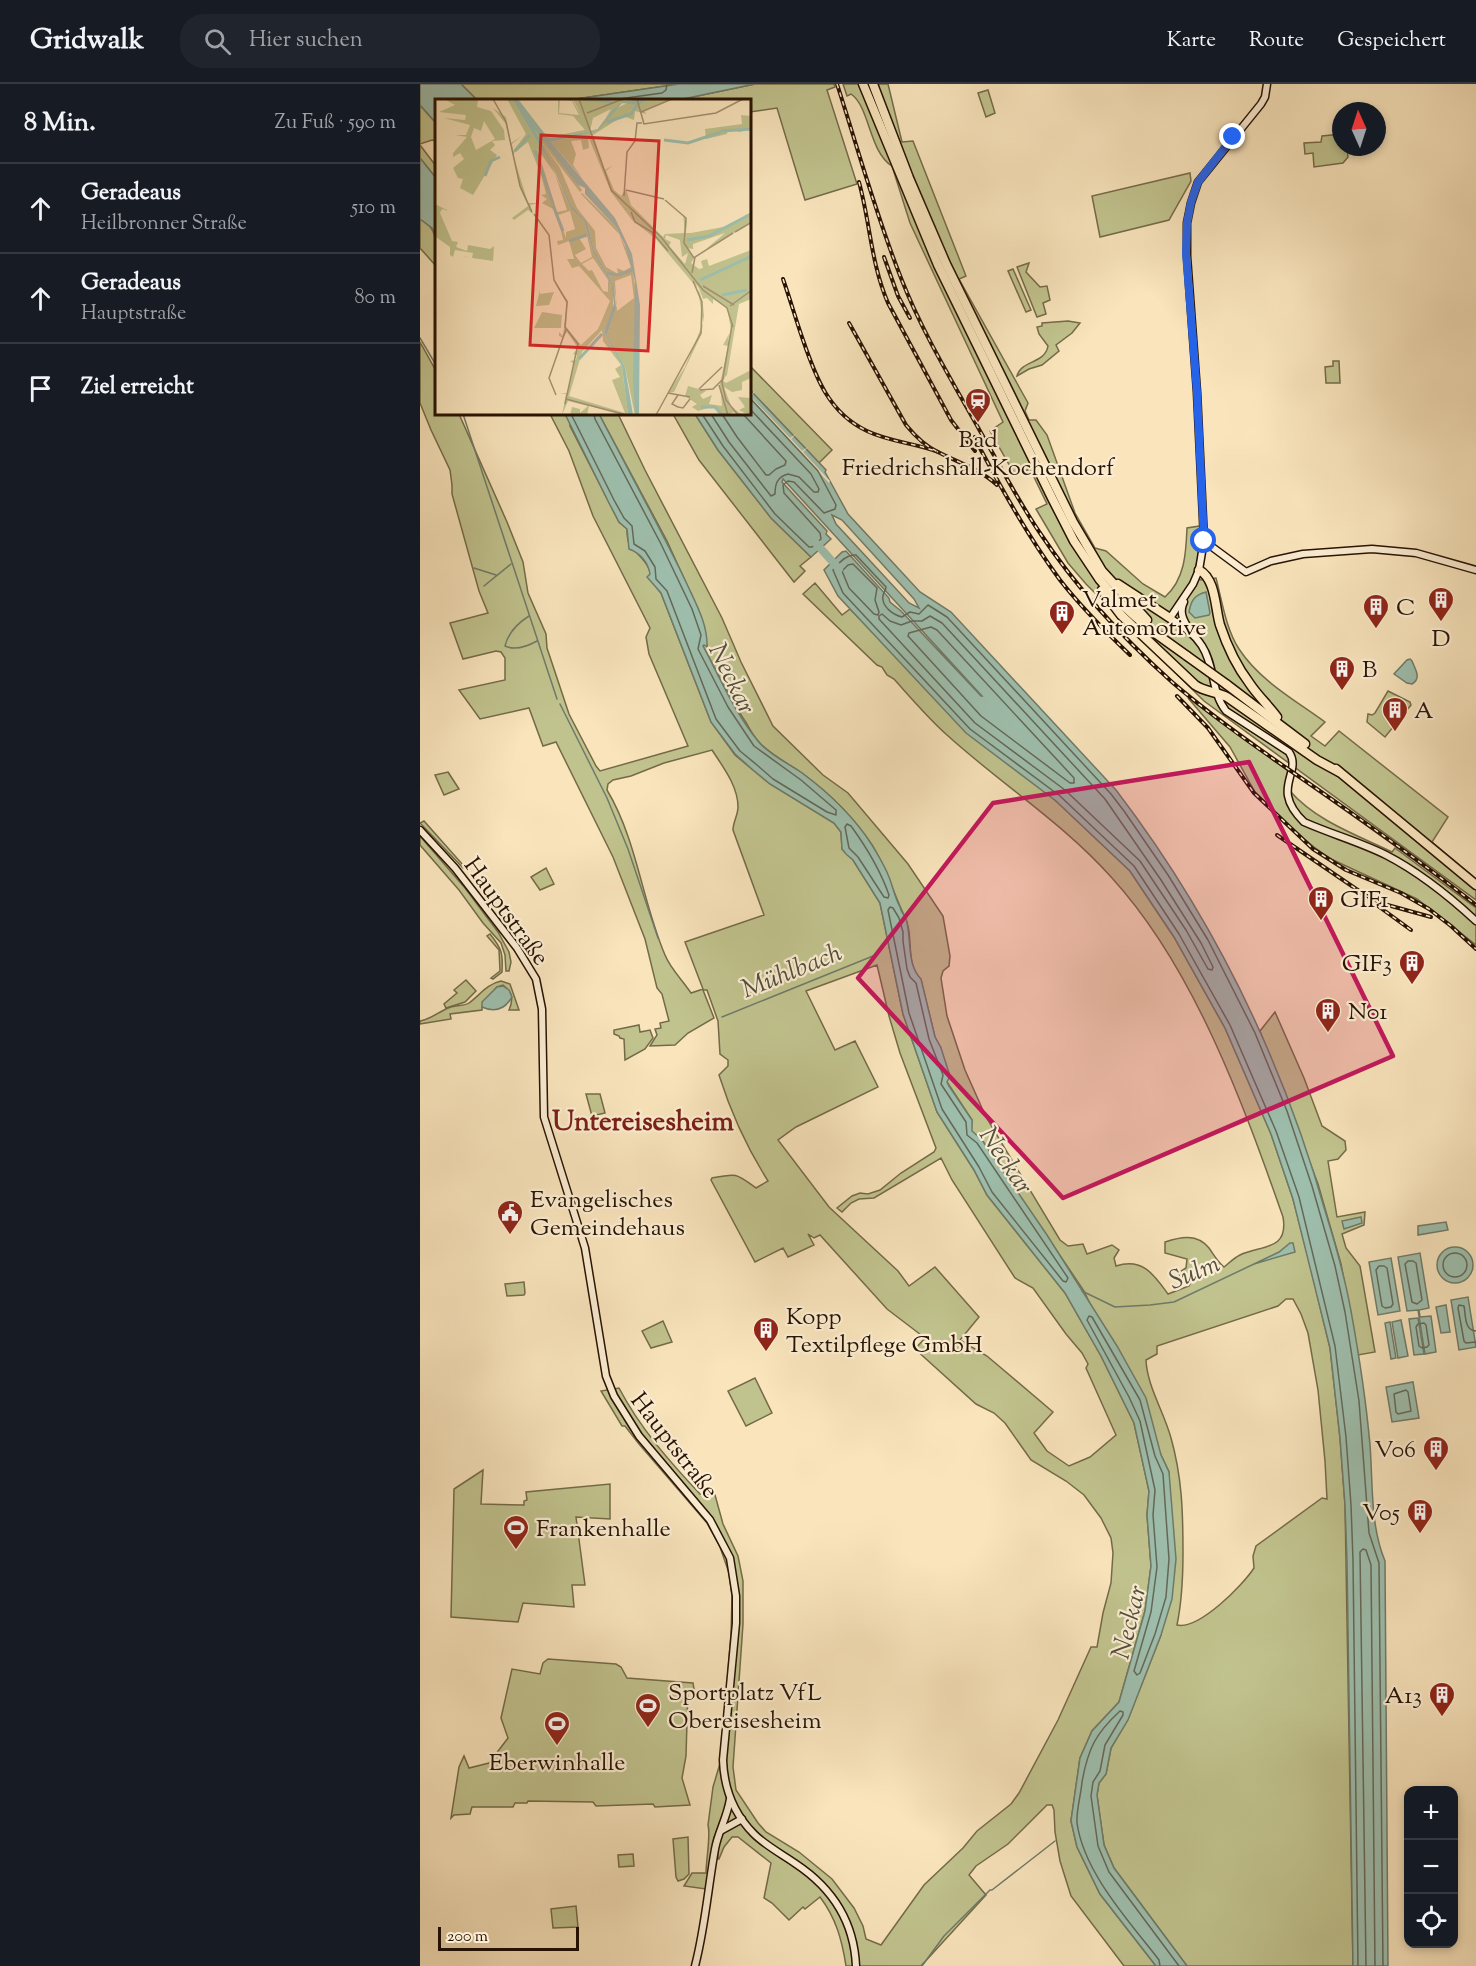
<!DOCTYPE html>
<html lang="de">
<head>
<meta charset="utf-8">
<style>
	body { margin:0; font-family:"Sorts Mill Goudy",serif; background:#20242c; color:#f1f3f6 }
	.controls { position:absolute; right:18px; bottom:18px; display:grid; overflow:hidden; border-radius:12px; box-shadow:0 3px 9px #0003 }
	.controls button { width:54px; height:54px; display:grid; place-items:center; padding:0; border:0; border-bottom:2px solid #363941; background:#171b24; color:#f1f3f6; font:30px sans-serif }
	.compass { position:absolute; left:912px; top:18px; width:54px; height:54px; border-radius:50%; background:#171b24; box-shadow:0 3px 9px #0003; rotate:357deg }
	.scale { position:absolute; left:18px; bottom:15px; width:141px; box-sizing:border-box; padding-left:6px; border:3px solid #281201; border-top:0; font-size:16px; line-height:21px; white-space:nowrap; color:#281201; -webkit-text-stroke:4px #fbedd3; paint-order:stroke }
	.stop { position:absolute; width:18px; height:18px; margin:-14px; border:4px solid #2563eb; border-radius:50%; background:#fff }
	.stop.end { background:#2563eb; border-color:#fff; box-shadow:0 2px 6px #0008 }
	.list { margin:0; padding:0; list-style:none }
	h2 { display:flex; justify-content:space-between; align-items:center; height:78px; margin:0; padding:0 24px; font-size:26px }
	h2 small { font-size:20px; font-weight:400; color:#9ea1a6 }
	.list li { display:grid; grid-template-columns:39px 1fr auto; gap:18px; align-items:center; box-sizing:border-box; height:90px; padding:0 24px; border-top:2px solid #363941 }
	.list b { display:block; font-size:22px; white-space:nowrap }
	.list p { margin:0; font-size:20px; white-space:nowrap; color:#9ea1a6 }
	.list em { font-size:20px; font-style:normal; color:#9ea1a6 }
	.icon { flex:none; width:33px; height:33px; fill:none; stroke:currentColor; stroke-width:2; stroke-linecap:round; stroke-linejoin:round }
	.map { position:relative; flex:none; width:1056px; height:1882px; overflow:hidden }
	header { display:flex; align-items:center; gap:36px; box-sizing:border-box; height:84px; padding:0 30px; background:#171b24; border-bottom:2px solid #363941 }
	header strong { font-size:28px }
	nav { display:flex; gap:33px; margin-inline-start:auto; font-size:21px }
	.search { width:420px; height:54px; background:#20242c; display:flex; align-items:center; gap:15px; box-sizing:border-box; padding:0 21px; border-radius:24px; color:#9ea1a6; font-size:22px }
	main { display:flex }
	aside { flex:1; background:#171b24 }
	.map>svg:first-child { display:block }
	.green { fill:#c1c38e; stroke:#746a48; stroke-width:1.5; fill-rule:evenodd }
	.water { fill:#9ebfae; stroke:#6f7a69; stroke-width:1.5; fill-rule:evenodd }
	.pier { fill:#f9e4bc }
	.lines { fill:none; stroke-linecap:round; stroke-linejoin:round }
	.shore { stroke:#636858; stroke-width:1.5 }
	.stream { stroke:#6f7a69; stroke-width:1.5 }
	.river { stroke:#9ebfae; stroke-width:8 }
	.secondary-casing { stroke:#281201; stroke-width:9 }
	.highway-casing { stroke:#281201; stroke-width:11 }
	.secondary { stroke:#fbedd3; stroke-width:6 }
	.highway { stroke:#f9e4bc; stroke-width:8 }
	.rail-casing { stroke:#281201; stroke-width:4 }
	.rail { stroke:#fbedd3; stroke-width:1.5; stroke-dasharray:4.5; stroke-linecap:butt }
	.highway-bridge-casing { stroke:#281201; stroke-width:11; stroke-linecap:butt }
	.highway-bridge { stroke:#f9e4bc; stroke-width:8 }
	.route { stroke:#2563eb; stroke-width:8 }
	.marked { fill:#c2185b; fill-opacity:0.2; stroke:#c2185b; stroke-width:4.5; stroke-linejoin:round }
	.labels { text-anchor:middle; stroke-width:4.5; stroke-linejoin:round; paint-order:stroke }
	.poi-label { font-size:24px; fill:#281201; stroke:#fbedd3; text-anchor:start }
	.street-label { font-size:24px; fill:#281201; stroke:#fbedd3 }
	.water-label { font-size:26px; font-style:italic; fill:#514f3e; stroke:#fbedd3 }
	.quarter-label { font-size:27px; font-weight:bold; fill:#7a1f14; stroke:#fbedd3 }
	.inset-river { fill:none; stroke:#9ebfae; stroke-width:3 }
	.inset-road { fill:none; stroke:#a59071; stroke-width:1.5 }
	.view { fill:#d62828; fill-opacity:0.15; stroke:#d62828; stroke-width:3 }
	.inset-edge { fill:none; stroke:#281201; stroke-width:3 }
</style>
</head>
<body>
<header>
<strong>Gridwalk</strong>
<div class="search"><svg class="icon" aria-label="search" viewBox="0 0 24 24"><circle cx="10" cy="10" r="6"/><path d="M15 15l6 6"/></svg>Hier suchen</div>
<nav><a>Karte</a><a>Route</a><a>Gespeichert</a></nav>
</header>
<main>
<aside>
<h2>8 Min.<small>Zu Fuß · 590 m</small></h2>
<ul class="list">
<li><svg class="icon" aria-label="ahead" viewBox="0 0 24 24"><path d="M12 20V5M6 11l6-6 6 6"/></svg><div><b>Geradeaus</b><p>Heilbronner Straße</p></div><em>510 m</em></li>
<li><svg class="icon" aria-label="ahead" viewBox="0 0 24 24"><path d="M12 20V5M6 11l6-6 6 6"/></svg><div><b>Geradeaus</b><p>Hauptstraße</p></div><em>80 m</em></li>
<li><svg class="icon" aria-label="arrive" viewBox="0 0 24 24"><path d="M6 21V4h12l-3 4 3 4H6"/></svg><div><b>Ziel erreicht</b></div></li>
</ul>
</aside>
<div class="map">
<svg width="1056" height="1882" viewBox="0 0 1056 1882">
	<rect width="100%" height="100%" fill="#f9e4bc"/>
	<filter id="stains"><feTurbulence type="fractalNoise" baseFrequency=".00333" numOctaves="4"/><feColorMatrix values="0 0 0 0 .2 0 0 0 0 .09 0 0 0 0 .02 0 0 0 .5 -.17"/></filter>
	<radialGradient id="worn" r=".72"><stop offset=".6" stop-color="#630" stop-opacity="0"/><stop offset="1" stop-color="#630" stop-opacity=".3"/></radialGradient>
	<g class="green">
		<path d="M 41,0 L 259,0 L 149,16 L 57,16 Z"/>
		<path d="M 335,0 L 414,0 L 415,3 L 407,6 L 437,100 L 385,116 L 357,24 L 330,28 L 330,16 L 258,16 Z"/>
		<path d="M 423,0 L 468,0 L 482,58 L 493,57 L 546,192 L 539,195 L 608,319 L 605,327 L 609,336 L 616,336 L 627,351 L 655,429 L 675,464 L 686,467 L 723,500 L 745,513 C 765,495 766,469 767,444 L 780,442 L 778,475 L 773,492 L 781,496 L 796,494 C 802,517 806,545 819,565 C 840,597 875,616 905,638 L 891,652 L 905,662 L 919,647 L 1028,733 L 1012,758 L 1056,795 L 1056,816 L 784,617 L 666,500 L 648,479 L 616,425 L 627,420 L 610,385 L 595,391 L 570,347 L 583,338 L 490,139 L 472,82 C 449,68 450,23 431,10 L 427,12 Z"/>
		<path d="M 568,6 L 575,29 L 566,33 L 558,9 Z"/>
		<path d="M 0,21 L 16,39 L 16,57 L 12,56 L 0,60 Z"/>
		<path d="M 921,50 L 921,63 L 927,63 L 928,73 L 923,79 L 894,83 L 893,69 L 885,70 L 884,59 L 901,58 L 902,52 Z"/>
		<path d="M 0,61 L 16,82 L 16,94 L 0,74 Z"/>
		<path d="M 770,89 L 771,97 L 749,136 L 680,153 L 672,112 Z"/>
		<path d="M 0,135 C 20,145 16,163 16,182 L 0,164 Z"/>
		<path d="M 609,179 L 606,188 L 620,203 L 627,202 L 630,216 L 623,219 L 626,230 L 617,233 L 597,183 Z"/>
		<path d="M 593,185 L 611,226 L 606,228 L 588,187 Z"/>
		<path d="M 648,237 L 660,239 L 652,249 L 636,261 L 639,267 L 622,281 L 609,285 L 597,292 C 601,276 625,280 628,262 L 619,250 L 617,243 L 622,242 L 622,239 Z"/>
		<path d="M 0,258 L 16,287 L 16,330 L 39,330 L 87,438 L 103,478 L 108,509 L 126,550 L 127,564 L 149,630 L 176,682 L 180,687 L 268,662 L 229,570 L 226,553 L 230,544 L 173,432 L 149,367 L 130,330 L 145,330 L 150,337 L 150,342 L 199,438 L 207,445 C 207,450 207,455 209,459 C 214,468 223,473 228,483 C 233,492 233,501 241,509 L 291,638 L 315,671 L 333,686 L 350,700 L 414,739 L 421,748 L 422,765 L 433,776 L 460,819 L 483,930 L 517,1028 L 554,1086 L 567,1111 L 645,1209 L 681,1272 L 714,1339 L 729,1407 L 727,1431 L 731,1482 L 725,1527 L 699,1618 L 672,1647 L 660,1674 L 651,1737 L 657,1763 L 680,1810 L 736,1882 L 704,1882 L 651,1812 L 640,1777 L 635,1748 L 634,1726 L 632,1721 L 627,1721 L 588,1760 L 556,1782 L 549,1791 L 566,1811 L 501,1882 L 426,1882 C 422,1856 416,1834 400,1813 L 385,1825 L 383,1823 L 369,1836 L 352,1819 L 344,1814 L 351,1779 L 318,1753 L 312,1753 L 304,1763 L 299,1775 L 298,1775 L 297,1748 L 294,1753 L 286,1805 L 264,1802 L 272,1789 L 286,1789 C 286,1776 291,1750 288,1741 L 293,1703 L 301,1676 L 311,1550 L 312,1512 L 309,1489 L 300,1463 L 287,1439 L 219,1360 L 205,1342 L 202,1342 L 181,1307 L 199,1304 C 220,1344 249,1377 280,1410 L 295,1411 L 303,1440 L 318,1472 L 323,1497 L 323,1540 L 313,1683 L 316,1706 L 338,1739 L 346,1748 L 379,1768 L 412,1795 L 434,1824 L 443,1842 L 446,1855 L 461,1861 L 504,1801 L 543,1764 L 557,1747 L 591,1720 L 599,1709 L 638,1636 L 671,1563 L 677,1563 L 683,1529 L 691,1499 L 693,1469 L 691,1454 L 681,1434 L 664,1411 L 646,1397 L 611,1376 L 585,1339 L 574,1329 L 556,1320 L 495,1265 L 505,1254 L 467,1225 L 400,1151 L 394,1154 L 388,1150 L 394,1161 L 368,1173 L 363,1164 L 335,1178 L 291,1096 L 292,1094 C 317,1089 316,1089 336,1104 L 348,1097 C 327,1064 311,1029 299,991 L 308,982 L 308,976 L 300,970 L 298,937 L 287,906 L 283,906 L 294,934 L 268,949 L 255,961 L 230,962 L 237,951 L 235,945 L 241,944 L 240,939 L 249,937 L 242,910 L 237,904 L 225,855 L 193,773 L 136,658 L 123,662 L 109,624 L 60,635 L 39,606 L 85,596 L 85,574 L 81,568 L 76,567 L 43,575 L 30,539 L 68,529 L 59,507 L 32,410 L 32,401 L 30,386 L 11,346 L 0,319 ZM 292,666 C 303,683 318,702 318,723 C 318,731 313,738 313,746 L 344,831 L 265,858 L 283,905 L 271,909 C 263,897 250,884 245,871 C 222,817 217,756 187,706 L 188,700 L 193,696 L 211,692 L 244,679 ZM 457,881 L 469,932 L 480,969 L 516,1064 L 514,1068 L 481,1089 L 460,1106 L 448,1110 L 440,1109 L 432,1112 L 417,1124 L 422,1128 L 431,1119 L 439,1115 L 454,1114 L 521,1074 L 532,1096 L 595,1194 L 613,1204 L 646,1250 L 662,1269 L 668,1280 L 666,1284 L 696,1351 L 670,1373 L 649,1382 L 627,1367 L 614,1349 L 633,1328 L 567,1272 L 540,1256 L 559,1233 L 515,1183 L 489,1202 L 478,1187 L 409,1123 L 358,1056 L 376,1043 L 458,1003 L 435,957 L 415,966 L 386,907 Z"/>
		<path d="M 913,277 L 919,277 L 920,299 L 906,299 L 905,283 L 913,282 Z"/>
		<path d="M 330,282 L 412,366 L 399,379 L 330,306 Z"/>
		<path d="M 179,330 L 198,330 L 225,386 L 302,534 L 321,578 L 353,642 L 403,691 L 428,709 L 488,780 L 523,832 L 530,872 L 529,882 L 523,887 L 521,894 L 527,932 L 545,986 L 566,1033 L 640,1156 L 648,1162 L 663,1160 L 667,1170 L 692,1161 L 699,1166 L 694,1174 L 696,1182 C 723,1173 734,1191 748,1210 L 769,1202 L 771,1198 L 764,1197 L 758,1189 L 766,1184 L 767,1175 L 745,1169 L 745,1158 C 760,1153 777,1149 789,1164 C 794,1171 797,1177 804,1183 C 809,1179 814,1174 820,1171 C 841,1161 869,1167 863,1133 C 823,1019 774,884 692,794 C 643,739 581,700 527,651 C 508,634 491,614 474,595 L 467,591 L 462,583 L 457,581 L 383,510 L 395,499 L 422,531 L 430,525 L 466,562 L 636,717 L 710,787 L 754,853 L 805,944 L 851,1050 L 873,1115 L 888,1173 L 910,1264 L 920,1354 L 925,1421 L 933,1882 L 767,1882 L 694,1784 L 684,1761 L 677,1711 L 679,1699 L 686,1690 L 691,1664 L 708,1635 L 741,1551 L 749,1388 L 664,1207 L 562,1056 L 551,1047 L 552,1036 L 527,998 L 521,964 L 515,953 L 501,896 C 484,878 495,851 484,831 C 473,808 466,783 452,761 C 434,733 409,709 382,689 C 369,680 347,669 338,657 C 332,650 328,641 323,634 C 308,610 296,586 283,562 L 284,560 L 287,562 L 277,523 L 247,457 ZM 866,1215 L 873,1215 L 881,1230 L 888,1249 L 898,1306 L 905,1377 L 907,1415 L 902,1414 L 836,1462 L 833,1472 L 834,1484 C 823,1501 779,1546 757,1541 C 762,1517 763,1492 763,1468 C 763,1428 762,1393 751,1354 C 744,1328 727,1302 726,1276 L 737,1270 L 737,1262 L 858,1222 Z"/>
		<path d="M 253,330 L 275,330 L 298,366 L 352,435 L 391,473 L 380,482 L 385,487 L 374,498 L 279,376 Z"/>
		<path d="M 968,607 L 990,618 L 991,621 L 965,653 L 947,638 L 948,630 L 952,631 L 955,629 Z"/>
		<path d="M 768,614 L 871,689 L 870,707 C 896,737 937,751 972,768 L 975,764 L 1056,824 L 1056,861 L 997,815 L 911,775 L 894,763 L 870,743 L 835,708 L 810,663 Z"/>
		<path d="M 28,688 L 39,705 L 24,711 L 15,691 Z"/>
		<path d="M 4,737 L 44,782 L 43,784 L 0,739 Z"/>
		<path d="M 0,752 L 45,804 L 78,848 L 89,868 L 91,878 L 89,887 L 86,887 L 85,871 L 81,859 L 63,839 L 39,806 L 0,761 Z"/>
		<path d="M 126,784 L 134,800 L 120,806 L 111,793 Z"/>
		<path d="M 70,850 C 82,865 83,869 82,888 L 73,895 L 71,894 L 80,887 L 79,866 L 67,852 Z"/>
		<path d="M 46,896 L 56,907 L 45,918 L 26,924 L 24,920 L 37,909 L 34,906 Z"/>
		<path d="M 81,897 L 90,900 L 99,926 L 89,926 C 94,915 92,908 83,901 L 77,903 L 62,923 L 62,926 L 30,930 L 31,935 L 0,940 L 0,937 C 12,935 19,927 31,923 C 37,921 45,922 49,919 C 60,911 67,900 81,897 Z"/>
		<path d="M 855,928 L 884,994 L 902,1042 L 925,1057 L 926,1066 L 918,1075 L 908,1077 L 917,1133 L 945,1128 L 944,1141 L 922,1150 L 926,1164 L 940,1182 L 955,1268 L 938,1271 L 921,1180 L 898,1100 L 840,947 Z"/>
		<path d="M 219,941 L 220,948 L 230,946 L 233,954 L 225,965 L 205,976 L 204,955 L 200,954 L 199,952 L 194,950 L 194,946 Z"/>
		<path d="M 166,1010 L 180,1010 L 185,1029 L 172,1032 Z"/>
		<path d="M 104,1198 L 105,1209 L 104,1211 L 87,1212 L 85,1200 Z"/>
		<path d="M 243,1237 L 252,1258 L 231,1264 L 222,1247 Z"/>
		<path d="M 335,1294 L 352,1329 L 326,1342 L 308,1307 Z"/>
		<path d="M 63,1386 L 61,1420 L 104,1421 L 104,1417 L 107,1416 L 106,1408 L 190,1400 L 190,1435 L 156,1433 L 165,1501 L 152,1501 L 154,1523 L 103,1519 L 98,1538 L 31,1533 L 34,1405 Z"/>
		<path d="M 128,1575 L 196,1580 L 201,1583 L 207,1594 L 273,1599 L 274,1605 L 268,1605 L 266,1672 L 262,1694 L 270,1721 L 235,1723 L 233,1720 L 176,1722 L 173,1718 L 108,1717 L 107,1719 L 95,1719 L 93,1723 L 52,1723 L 50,1730 L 34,1731 L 31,1734 L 39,1683 L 44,1672 L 49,1684 L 69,1679 L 88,1654 L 81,1634 L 92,1585 L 120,1590 L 123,1579 Z"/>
		<path d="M 268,1753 L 269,1790 L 264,1795 L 258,1797 L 256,1793 L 253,1755 Z"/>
		<path d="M 213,1770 L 214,1782 L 199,1783 L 198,1771 Z"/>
		<path d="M 156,1822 L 158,1843 L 133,1844 L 131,1825 Z"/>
	</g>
	<g class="water">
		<path d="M 0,0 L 41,0 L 57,16 L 16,16 L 16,39 L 0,21 Z"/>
		<path d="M 259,0 L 335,0 L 258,16 L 149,16 Z"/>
		<path d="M 0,74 L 16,94 L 16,152 L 12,144 L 0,135 Z"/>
		<path d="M 330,306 L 406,386 L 405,388 L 428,430 L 500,508 L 531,528 L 696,706 C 793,833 863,977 906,1130 C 916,1162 925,1194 931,1227 C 939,1271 946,1316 950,1361 C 953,1400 950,1441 965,1477 L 968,1882 L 933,1882 L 927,1477 L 925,1421 L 920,1354 L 910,1264 L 873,1115 L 851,1050 L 805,944 L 754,853 L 710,787 L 636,717 L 546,649 L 418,512 L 404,486 L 422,468 L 426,467 L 469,514 L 470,518 L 481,527 L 561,612 L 562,612 L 363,395 L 362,398 L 407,447 L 406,450 L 411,455 L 391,473 L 351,434 L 298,366 L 275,330 L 330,330 ZM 412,431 L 422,436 L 494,515 L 499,524 L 489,519 L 416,440 Z"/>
		<path d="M 145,330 L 179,330 C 208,386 239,441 266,498 C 275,518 288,540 287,563 L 284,561 L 283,562 C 300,594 315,629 338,657 C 347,669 369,680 382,689 C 409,709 434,733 452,761 C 458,771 465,782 469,793 C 473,803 475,814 480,823 C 481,828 484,831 486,835 C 492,854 486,880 501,895 L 515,953 L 521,964 L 530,992 L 527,998 L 529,1002 L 552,1036 L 552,1047 L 562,1056 L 627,1151 L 697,1262 L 726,1314 L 741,1371 L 749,1388 L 756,1475 L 752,1515 L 741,1551 L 708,1636 L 691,1664 L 686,1690 L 679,1699 L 677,1711 L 684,1761 L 694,1784 L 767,1882 L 736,1882 L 680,1810 L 657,1763 L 651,1737 L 660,1674 L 672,1647 L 699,1618 L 725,1527 L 731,1482 L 727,1431 L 729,1407 L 714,1339 L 681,1272 L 645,1209 L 567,1111 L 554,1086 L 517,1028 L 483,930 L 460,819 L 433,776 L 426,770 L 422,765 L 421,748 L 414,739 L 350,700 L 333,686 L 315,670 L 291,638 L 241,509 L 227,493 L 230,490 C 228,478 220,469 209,465 L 207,445 L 199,438 L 189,419 Z"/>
		<path d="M 786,508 L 790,529 L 789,531 L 775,534 L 769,528 C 771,517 774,511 786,508 Z"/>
		<path d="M 990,575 L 992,577 C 995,585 1002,594 992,600 L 987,599 L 974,590 L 987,576 Z"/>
		<path d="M 83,902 L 89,906 L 92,913 C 85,925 75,929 62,923 L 62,918 L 77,903 Z"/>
		<path d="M 941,1133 L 942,1139 L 924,1145 L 922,1137 Z"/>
		<path d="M 1026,1138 L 1028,1146 L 998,1151 L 998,1142 Z"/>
		<path d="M 870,1159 L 873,1159 L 875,1168 L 834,1180 L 859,1168 Z"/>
		<circle cx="1035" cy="1181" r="18"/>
		<path d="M 1000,1169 L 1009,1224 L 999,1226 L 1000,1233 L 1011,1232 L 1016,1268 L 1005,1270 L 998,1226 L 987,1227 L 978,1173 Z"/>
		<path d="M 971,1174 L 980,1227 L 958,1231 L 949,1178 Z"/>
		<path d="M 1048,1213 L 1056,1263 L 1039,1266 L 1031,1216 Z"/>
		<path d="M 1026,1221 L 1030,1248 L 1021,1249 L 1016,1223 Z"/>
		<path d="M 998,1234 L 1004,1270 L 994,1271 L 989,1235 Z"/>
		<path d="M 981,1236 L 988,1272 L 978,1274 L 972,1238 Z"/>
		<path d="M 970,1238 L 976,1274 L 971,1275 L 965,1239 Z"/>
		<path d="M 993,1298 L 999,1334 L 972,1338 L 966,1303 Z"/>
	</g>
	<path class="pier" d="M 335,307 L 331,313 L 370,354 L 376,350 L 371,355 L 382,367 L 388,363 L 383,368 L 410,397 L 409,399 L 334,318 L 330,311 Z"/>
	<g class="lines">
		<g class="shore">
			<path d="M 192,16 L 242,9 L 246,6 L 247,0"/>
			<path d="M 151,330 L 194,416 L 204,434 L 212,442 L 214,460 L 225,467 L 235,483 L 236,495 L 247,507 L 296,635 L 320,667 L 337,681 L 353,695 L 407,728 L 416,731 L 416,726 L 381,696 L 334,662 L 308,623 L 278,565 L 281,551 L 272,525 L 241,460 L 175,335 L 174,330"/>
			<path d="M 282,330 L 303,362 L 355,430 L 389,463 L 392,463 L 401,455 L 400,449 L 364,409 L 363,401 L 368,397 L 374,398 L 404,429 L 415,425 L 416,421 L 398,387 L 330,314"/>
			<path d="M 291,330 L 309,358 L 351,412 L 355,410 C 355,400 357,393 368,390 L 379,393 L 394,408 L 398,408 L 399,405 L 391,390 L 330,325"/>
			<path d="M 302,330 L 317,353 L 346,391 L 349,391 L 356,385 L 365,381 L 366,377 L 323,330"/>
			<path d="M 433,480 L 457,504 L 455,516 L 459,528 L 458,531 L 454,530 L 429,504 L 422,487 L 428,481 Z"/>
			<path d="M 462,530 L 470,537 L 481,541 L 492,537 L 502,537 L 510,532 L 522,539 L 685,715 L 741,796 L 781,859 L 793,883 L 792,886 L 788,885 L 766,846 L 720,777 L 645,706 L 555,639 L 459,535 L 459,532 Z"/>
			<path d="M 511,543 L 517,546 L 654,694 L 654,699 L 650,699 L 561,632 L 488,552 L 489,549 Z"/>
			<path d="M 427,740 L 431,742 C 447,764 460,785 469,811 L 468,814 L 464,813 L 438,773 L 429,764 L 425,743 Z"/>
			<path d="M 470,823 L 473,824 L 479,834 L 483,848 L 483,857 L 487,885 L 490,893 L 496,899 L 509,955 L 523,991 L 521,1000 L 546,1038 L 547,1051 L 557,1059 L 648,1194 L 646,1198 L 643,1197 L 572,1108 L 559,1083 L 522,1025 L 489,929 L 468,826 Z"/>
			<circle cx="1035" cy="1181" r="12"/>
			<path d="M 988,1177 L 993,1177 L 996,1179 L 1002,1216 L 997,1220 L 992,1218 L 985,1180 Z"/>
			<path d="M 959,1182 L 964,1182 L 967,1184 L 973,1220 L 971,1223 L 965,1224 L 962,1222 L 956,1186 Z"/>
			<path d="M 669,1232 L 672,1233 L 720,1316 L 735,1372 L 743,1390 L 749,1475 L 746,1513 L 735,1550 L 720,1589 L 717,1591 L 714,1587 L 731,1528 L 737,1483 L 733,1431 L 735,1406 L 720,1337 L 709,1313 L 667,1236 Z"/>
			<path d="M 1004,1239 L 1006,1241 L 1009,1261 L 1007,1263 L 1002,1264 L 999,1262 L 996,1243 L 998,1240 Z"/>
			<path d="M 1056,1247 C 1044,1246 1046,1232 1044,1222 L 1039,1221 L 1038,1224 L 1044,1257 L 1046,1259 L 1056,1258"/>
			<path d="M 986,1306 L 988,1308 L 991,1327 L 978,1330 L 976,1328 L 974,1310 Z"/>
			<path d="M 740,1882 L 739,1876 C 709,1837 664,1789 657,1739 C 656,1727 661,1711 662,1698 C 668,1665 675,1650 700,1627 L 703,1628 L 703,1631 L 685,1661 L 680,1687 L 673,1698 L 671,1712 L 678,1762 L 689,1788 L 759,1882"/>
			<path d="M 938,1882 L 933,1476 L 931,1421 L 926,1353 L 915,1262 L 879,1113 L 856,1047 L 810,941 L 759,850 L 714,782 L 640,712 L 550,645 L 423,509 L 413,486 C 419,478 427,470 436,471 L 466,503 C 466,507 463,509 463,512 C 461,523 474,531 482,533 L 490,528 L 499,530 L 508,521 L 527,533 L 691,710 L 704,727 L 748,791 L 788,856 L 835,949 L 867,1027 L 892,1102 L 915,1182 L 925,1228 L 939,1317 L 949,1449 L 959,1479 L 963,1882"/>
			<path d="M 946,1882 L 940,1468 L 943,1465 L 946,1466 L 951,1481 L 955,1882"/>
		</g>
		<g class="stream">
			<path d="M 0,254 L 16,281"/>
			<path d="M 43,330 L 137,615"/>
			<path d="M 54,484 L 76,491"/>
			<path d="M 64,502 L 91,480"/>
			<path d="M 109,532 C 98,539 88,549 85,562 C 96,567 108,562 117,557"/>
			<path d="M 140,620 L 187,714 L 208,765 L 238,854"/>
			<path d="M 302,933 L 453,872"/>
			<path d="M 662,1207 L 695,1223 L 730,1221 L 754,1218 L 834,1180"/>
			<path d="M 502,1882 L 524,1852 L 570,1806 L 572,1806 L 635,1757"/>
		</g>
		<path class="river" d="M 394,457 L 419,485"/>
		<defs>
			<g id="secondary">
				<path d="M 847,0 L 845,13 L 841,20 L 778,98 L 771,119 L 767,139 L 767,172 L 777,308 L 784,456 L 779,486 L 773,500 L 750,534 C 762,542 774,549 782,562 C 795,582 791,608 806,627 L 869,668 C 883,689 849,704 884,738 C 911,750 940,758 966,771 C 999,788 1029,812 1056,837"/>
				<path d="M 784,457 L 826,488 L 851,477 L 883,470 L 952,465 L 996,469 L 1056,486"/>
				<path d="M 764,518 C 759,528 763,535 768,544"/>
				<path d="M 0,746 L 35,784 L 97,864 L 116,895 L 122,925 L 124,1033 L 165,1164 L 186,1292 L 194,1312 L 219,1352 L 290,1436 L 310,1474 L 316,1512 L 316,1539 L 303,1676 C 304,1705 314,1730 334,1750 C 346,1762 362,1770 376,1780 C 412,1804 434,1838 436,1882"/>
				<path d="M 302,1746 L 322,1735"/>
				<path d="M 275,1882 C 285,1844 288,1804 295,1765 C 298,1748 307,1734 310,1715"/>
			</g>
			<g id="highway">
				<path d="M 443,0 L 518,181 L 632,414 L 654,457 L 680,496 L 700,519 L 728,544 L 767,572"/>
				<path d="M 453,0 L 489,94 L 526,180 L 653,438 L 682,487 L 727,536"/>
				<path d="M 779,486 C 796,495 795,524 800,541 C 807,562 817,583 830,600 C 838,612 849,622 857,633"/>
				<path d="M 698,500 L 750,534"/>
				<path d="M 682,506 L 701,531 L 775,601 C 785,608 795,607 807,613 L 897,676 L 919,688"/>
				<path d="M 806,600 L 885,660"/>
				<path d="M 916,685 L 1056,801"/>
			</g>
		</defs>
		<use href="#secondary" class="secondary-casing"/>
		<use href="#highway" class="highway-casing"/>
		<use href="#secondary" class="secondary"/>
		<use href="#highway" class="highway"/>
		<defs>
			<g id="rail">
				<path d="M 417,0 C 438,65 456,131 481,194 C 502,248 532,297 560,347 C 580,381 598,417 620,449 C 657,505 703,554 752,598 C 789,630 829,658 868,685 C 932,729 995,773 1056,821"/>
				<path d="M 439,98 C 450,138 451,180 468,219 L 531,336 L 555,367"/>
				<path d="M 464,173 L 478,212 L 490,234"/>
				<path d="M 363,195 C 370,215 376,236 383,256 C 396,294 409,329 447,347 C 470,358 495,359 518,368"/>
				<path d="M 429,239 L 486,341 C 495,352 505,362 518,368 C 539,379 560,385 577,401"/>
				<path d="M 554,353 C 580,402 607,451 640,496 C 661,523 685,547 710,571"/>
				<path d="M 757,612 L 788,644 L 834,709 L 893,765 L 926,786 L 981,809 L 1009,825 L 1031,842 L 1056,865"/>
				<path d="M 857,751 L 945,811 L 964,820 L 1011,833"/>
				<path d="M 958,822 L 991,846"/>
			</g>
		</defs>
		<use href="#rail" class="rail-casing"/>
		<use href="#rail" class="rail"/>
		<defs>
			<path id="highway-bridge" d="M 767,572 L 806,600"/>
		</defs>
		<use href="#highway-bridge" class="highway-bridge-casing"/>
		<use href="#highway-bridge" class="highway-bridge"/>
	</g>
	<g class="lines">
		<path class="route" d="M 784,457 L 777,308 L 766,169 L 767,139 L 771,118 L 778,98 L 813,53"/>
	</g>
	<path class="marked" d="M 829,678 L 973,972 L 643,1114 L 438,894 L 573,719 Z"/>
	<defs>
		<symbol id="station-pin" viewBox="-11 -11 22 30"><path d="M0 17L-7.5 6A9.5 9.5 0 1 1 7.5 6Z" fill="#8f2418" stroke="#fbedd3"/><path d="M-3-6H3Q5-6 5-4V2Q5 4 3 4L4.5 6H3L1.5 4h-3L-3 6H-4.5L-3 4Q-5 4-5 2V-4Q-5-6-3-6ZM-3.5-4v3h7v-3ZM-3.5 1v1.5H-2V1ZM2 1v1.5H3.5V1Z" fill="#fff"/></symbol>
		<symbol id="building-pin" viewBox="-11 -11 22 30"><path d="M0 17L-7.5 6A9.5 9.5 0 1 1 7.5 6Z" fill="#8f2418" stroke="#fbedd3"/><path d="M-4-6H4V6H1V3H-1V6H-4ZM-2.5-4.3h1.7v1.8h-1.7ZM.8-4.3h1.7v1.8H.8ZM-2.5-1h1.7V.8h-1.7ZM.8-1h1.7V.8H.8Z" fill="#fff"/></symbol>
		<symbol id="civic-pin" viewBox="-11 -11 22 30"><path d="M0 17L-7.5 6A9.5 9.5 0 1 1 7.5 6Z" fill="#8f2418" stroke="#fbedd3"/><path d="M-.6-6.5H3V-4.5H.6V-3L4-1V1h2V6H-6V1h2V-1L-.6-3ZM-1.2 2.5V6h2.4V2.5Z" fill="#fff"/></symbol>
		<symbol id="stadium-pin" viewBox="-11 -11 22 30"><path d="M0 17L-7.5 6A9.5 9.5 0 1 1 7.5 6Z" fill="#8f2418" stroke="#fbedd3"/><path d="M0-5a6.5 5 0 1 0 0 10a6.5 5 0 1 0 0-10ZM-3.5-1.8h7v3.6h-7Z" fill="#fff"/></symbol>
	</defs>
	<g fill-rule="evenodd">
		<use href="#station-pin" x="543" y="302" width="30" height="40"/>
		<use href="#building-pin" x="1006" y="501" width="30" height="40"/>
		<use href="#building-pin" x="941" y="508" width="30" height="40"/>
		<use href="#building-pin" x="627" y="514" width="30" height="40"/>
		<use href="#building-pin" x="907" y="570" width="30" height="40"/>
		<use href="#building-pin" x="960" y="611" width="30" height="40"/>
		<use href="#building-pin" x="886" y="800" width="30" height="40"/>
		<use href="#building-pin" x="977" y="864" width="30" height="40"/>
		<use href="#building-pin" x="893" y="912" width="30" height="40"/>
		<use href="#civic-pin" x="75" y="1114" width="30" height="40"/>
		<use href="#building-pin" x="331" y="1231" width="30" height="40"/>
		<use href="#building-pin" x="1001" y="1350" width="30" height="40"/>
		<use href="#building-pin" x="985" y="1413" width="30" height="40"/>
		<use href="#stadium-pin" x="81" y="1429" width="30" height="40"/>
		<use href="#building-pin" x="1007" y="1596" width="30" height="40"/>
		<use href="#stadium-pin" x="213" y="1607" width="30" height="40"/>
		<use href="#stadium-pin" x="122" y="1625" width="30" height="40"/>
	</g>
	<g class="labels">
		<g class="poi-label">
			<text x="558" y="363" text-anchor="middle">Bad<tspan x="558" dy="28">Friedrichshall-Kochendorf</tspan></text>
			<text x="662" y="523">Valmet<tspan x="662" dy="28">Automotive</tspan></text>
			<text x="976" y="531">C</text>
			<text x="1021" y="562" text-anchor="middle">D</text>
			<text x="942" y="593">B</text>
			<text x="994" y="634">A</text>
			<text x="920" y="823">GIF1</text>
			<text x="972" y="887" text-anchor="end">GIF3</text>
			<text x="928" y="935">N01</text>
			<text x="110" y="1123">Evangelisches<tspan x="110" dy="28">Gemeindehaus</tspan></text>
			<text x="366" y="1240">Kopp<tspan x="366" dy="28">Textilpflege GmbH</tspan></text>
			<text x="996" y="1373" text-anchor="end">V06</text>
			<text x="980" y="1436" text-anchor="end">V05</text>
			<text x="116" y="1452">Frankenhalle</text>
			<text x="248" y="1616">Sportplatz VfL<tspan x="248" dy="28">Obereisesheim</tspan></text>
			<text x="1002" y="1619" text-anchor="end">A13</text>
			<text x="137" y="1686" text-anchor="middle">Eberwinhalle</text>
		</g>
		<g class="street-label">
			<text transform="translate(87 827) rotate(54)" y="8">Hauptstraße</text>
			<text transform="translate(255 1361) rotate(52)" y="8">Hauptstraße</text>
		</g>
		<g class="water-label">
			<text transform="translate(313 594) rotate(64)" y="9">Neckar</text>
			<text transform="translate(371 886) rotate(-22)" y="9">Mühlbach</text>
			<text transform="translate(587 1076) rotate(56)" y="9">Neckar</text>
			<text transform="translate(774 1187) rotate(-22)" y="9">Sulm</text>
			<text transform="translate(708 1538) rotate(-76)" y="9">Neckar</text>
		</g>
		<g class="quarter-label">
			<text x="223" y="1046">Untereisesheim</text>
		</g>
	</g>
	<g transform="translate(15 15)">
		<rect width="316" height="316" fill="#f9e4bc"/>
		<path d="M 9,0 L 43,1 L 42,8 L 56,12 L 69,31 L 70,41 L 57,42 L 60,46 L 55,51 L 62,56 L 38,96 L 25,89 L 28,80 L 23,79 L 18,69 L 29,60 L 25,54 L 18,58 L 18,54 L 32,38 L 20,36 L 31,36 L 35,26 L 9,19 L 30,21 L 31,16 L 4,13 L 20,6 ZM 49,22 L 60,40 L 41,51 L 36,38 L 39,29 L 46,32 ZM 72,0 L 77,0 L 116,66 L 136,110 L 149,122 L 158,153 L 178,189 L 178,210 L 169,233 L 187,267 L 193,316 L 154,307 L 152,316 L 135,316 L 137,308 L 145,310 L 145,314 L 153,307 L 133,302 L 127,316 L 131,295 L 124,295 L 132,294 L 139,265 L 135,262 L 141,261 L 142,256 L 138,255 L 143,249 L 132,233 L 128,239 L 124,237 L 124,233 L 128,237 L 132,204 L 119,183 L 133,202 L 131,228 L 146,246 L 163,230 L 175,202 L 144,167 L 137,169 L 132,160 L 139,160 L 134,142 L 123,146 L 122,142 L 128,141 L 126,132 L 118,110 L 107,104 L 112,100 L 106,96 L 111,95 L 107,79 L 93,43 L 79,54 L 79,59 L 93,104 L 104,104 L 95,106 L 98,115 L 93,111 L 79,121 L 77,119 L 93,107 L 85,89 L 71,25 L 58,9 L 71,18 L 76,44 L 87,37 L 77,45 L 78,52 L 91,35 ZM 102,49 L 120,75 L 132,111 L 122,113 ZM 135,112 L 140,130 L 131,133 L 131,139 L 123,116 ZM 152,137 L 157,158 L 146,164 L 140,156 L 151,150 L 144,139 ZM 158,159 L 173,181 L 173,193 L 168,192 L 157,171 L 154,172 L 147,165 ZM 167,231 L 168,242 L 186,266 L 180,270 L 185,278 L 177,281 L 190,314 L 134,297 L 147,253 ZM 83,0 L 111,36 L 124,36 L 150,31 L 138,17 L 123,15 L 123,0 L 137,0 L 148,20 L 138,0 L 191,0 L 177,11 L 162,31 L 118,39 L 112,38 ZM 125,0 L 137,2 L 144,16 L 124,14 ZM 176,10 L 165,29 L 155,32 L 158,19 ZM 201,0 L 204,5 L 214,0 L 236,0 L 209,11 L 211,15 L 200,12 L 199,21 L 188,17 L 158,36 L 170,71 L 178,66 L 171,72 L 179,91 L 186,97 L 191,90 L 196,106 L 228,138 L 230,135 L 250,134 L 248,115 L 252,122 L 251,134 L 256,134 L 293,127 L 316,113 L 316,123 L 282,145 L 271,150 L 290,134 L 258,145 L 258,150 L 252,149 L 259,159 L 256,164 L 264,170 L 268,169 L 266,162 L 272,160 L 274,167 L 316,151 L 316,200 L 304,205 L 292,276 L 287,281 L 291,284 L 316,271 L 316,279 L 307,283 L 307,291 L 297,293 L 289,288 L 296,307 L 307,316 L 298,313 L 294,316 L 292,310 L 293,316 L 285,316 L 284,311 L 276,308 L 263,312 L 257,308 L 262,305 L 250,297 L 253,287 L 271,292 L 265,296 L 268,300 L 277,296 L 274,305 L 287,307 L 285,285 L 293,247 L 288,246 L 294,235 L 293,245 L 296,230 L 292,209 L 278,200 L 278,205 L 272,199 L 268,200 L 264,189 L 260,184 L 265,194 L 268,207 L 269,217 L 267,231 L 267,234 L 239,293 L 233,294 L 250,268 L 268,224 L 263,190 L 221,140 L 197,121 L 176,93 L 153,37 L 154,49 L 148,51 L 146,41 L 136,42 L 141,55 L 138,66 L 148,80 L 116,43 L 163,32 L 180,10 ZM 231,136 L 245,141 L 247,158 L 253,154 L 250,165 L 234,147 L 236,143 L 230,140 ZM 306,16 L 316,17 L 316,30 L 305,33 L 293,30 L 292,35 L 271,40 L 270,30 L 307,25 ZM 99,30 L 133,71 L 147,91 L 145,93 L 106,42 L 125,69 L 142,109 L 160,132 L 161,149 L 171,168 L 183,175 L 182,169 L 189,172 L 196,168 L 184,135 L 146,95 L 147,94 L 181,128 L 195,158 L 201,192 L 200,316 L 190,268 L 172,236 L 182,205 L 179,187 L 159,151 L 152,123 L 137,107 ZM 196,176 L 199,199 L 182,212 L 180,182 ZM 0,105 L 14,112 L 7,110 L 5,114 L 17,142 L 23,143 L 21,148 L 32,152 L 33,146 L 55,150 L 59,147 L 58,162 L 31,158 L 28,157 L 37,159 L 38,154 L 20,151 L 18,158 L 15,156 L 15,148 L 1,138 ZM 105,191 L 105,195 L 119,193 L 114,206 L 101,207 ZM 107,213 L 127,216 L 126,229 L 99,229 ZM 315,293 L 316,293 L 317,315 L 314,316 L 304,311 L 310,308 L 303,298 L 316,299 Z" fill="#c1c38e" fill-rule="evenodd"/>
		<path d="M 77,0 L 83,0 L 112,38 L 118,39 L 162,31 L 177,11 L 188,2 L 214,0 L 203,6 L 187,4 L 163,32 L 116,43 L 180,119 L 197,155 L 205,206 L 204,316 L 200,316 L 198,282 L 200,182 L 190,146 L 181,128 L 150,95 L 150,89 L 143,86 L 100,31 L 137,107 L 152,123 L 159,151 L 179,187 L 181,209 L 172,236 L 190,268 L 198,316 L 193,316 L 187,267 L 169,233 L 179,205 L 177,187 L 158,153 L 149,122 L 136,110 L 120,73 Z" fill="#9ebfae"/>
		<path class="inset-river" d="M 149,0 L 177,3M 172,23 L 196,15 L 203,5M 286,32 L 317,30M 229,41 L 253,44 L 286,33M 100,51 L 118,105M 80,52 L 95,36M 50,77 L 56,62 L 65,58M 118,106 L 128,132M 252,141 L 274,137 L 314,116M 134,142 L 152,136M 172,174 L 183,176 L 197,171M 265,181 L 317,157M 287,196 L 312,191M 144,260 L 167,235M 266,308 L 280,308 L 287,316"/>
		<path class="inset-road" d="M 58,0 L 71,23 L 85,87 L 97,113M 144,0 L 177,93M 202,0 L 209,25 L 281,14 L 308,0M 206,13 L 237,0M 152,14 L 188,0M 176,91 L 226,138 L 268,191 L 292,209 L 298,228M 191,91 L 229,100M 189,97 L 192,53 L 200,42 L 202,24 L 207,24M 230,101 L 251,119 L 249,144 L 259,159M 196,113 L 200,123 L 217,133 L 233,152M 99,115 L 114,136 L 119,181 L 132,203 L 130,228 L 143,245 L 130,305M 300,133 L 317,123M 257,174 L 260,158 L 298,134M 268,187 L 299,206M 295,207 L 317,191M 297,226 L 287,284 L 291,301 L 303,316M 284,286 L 293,316M 264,290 L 287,268M 265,291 L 278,290 L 289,279M 233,294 L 255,298M 121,296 L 114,279 L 131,230M 243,296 L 237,305 L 243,308 L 248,309 L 255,300M 131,300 L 191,316M 221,316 L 266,234 L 267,203 L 258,182"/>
		<path class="view" d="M 106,36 L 224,42 L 213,252 L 95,246 Z"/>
		<rect width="316" height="316" class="inset-edge"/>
	</g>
	<rect width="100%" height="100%" filter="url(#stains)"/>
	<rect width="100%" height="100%" fill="url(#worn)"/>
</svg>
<div class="controls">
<button>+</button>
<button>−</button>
<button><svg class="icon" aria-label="locate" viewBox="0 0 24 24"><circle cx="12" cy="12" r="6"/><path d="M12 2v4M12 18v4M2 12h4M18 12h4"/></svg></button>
</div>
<svg class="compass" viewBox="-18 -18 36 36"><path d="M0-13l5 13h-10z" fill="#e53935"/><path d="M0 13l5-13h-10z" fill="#9ea1a6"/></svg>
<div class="scale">200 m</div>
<div class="stop" style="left:784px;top:457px"></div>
<div class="stop end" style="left:813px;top:53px"></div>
</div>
</main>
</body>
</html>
